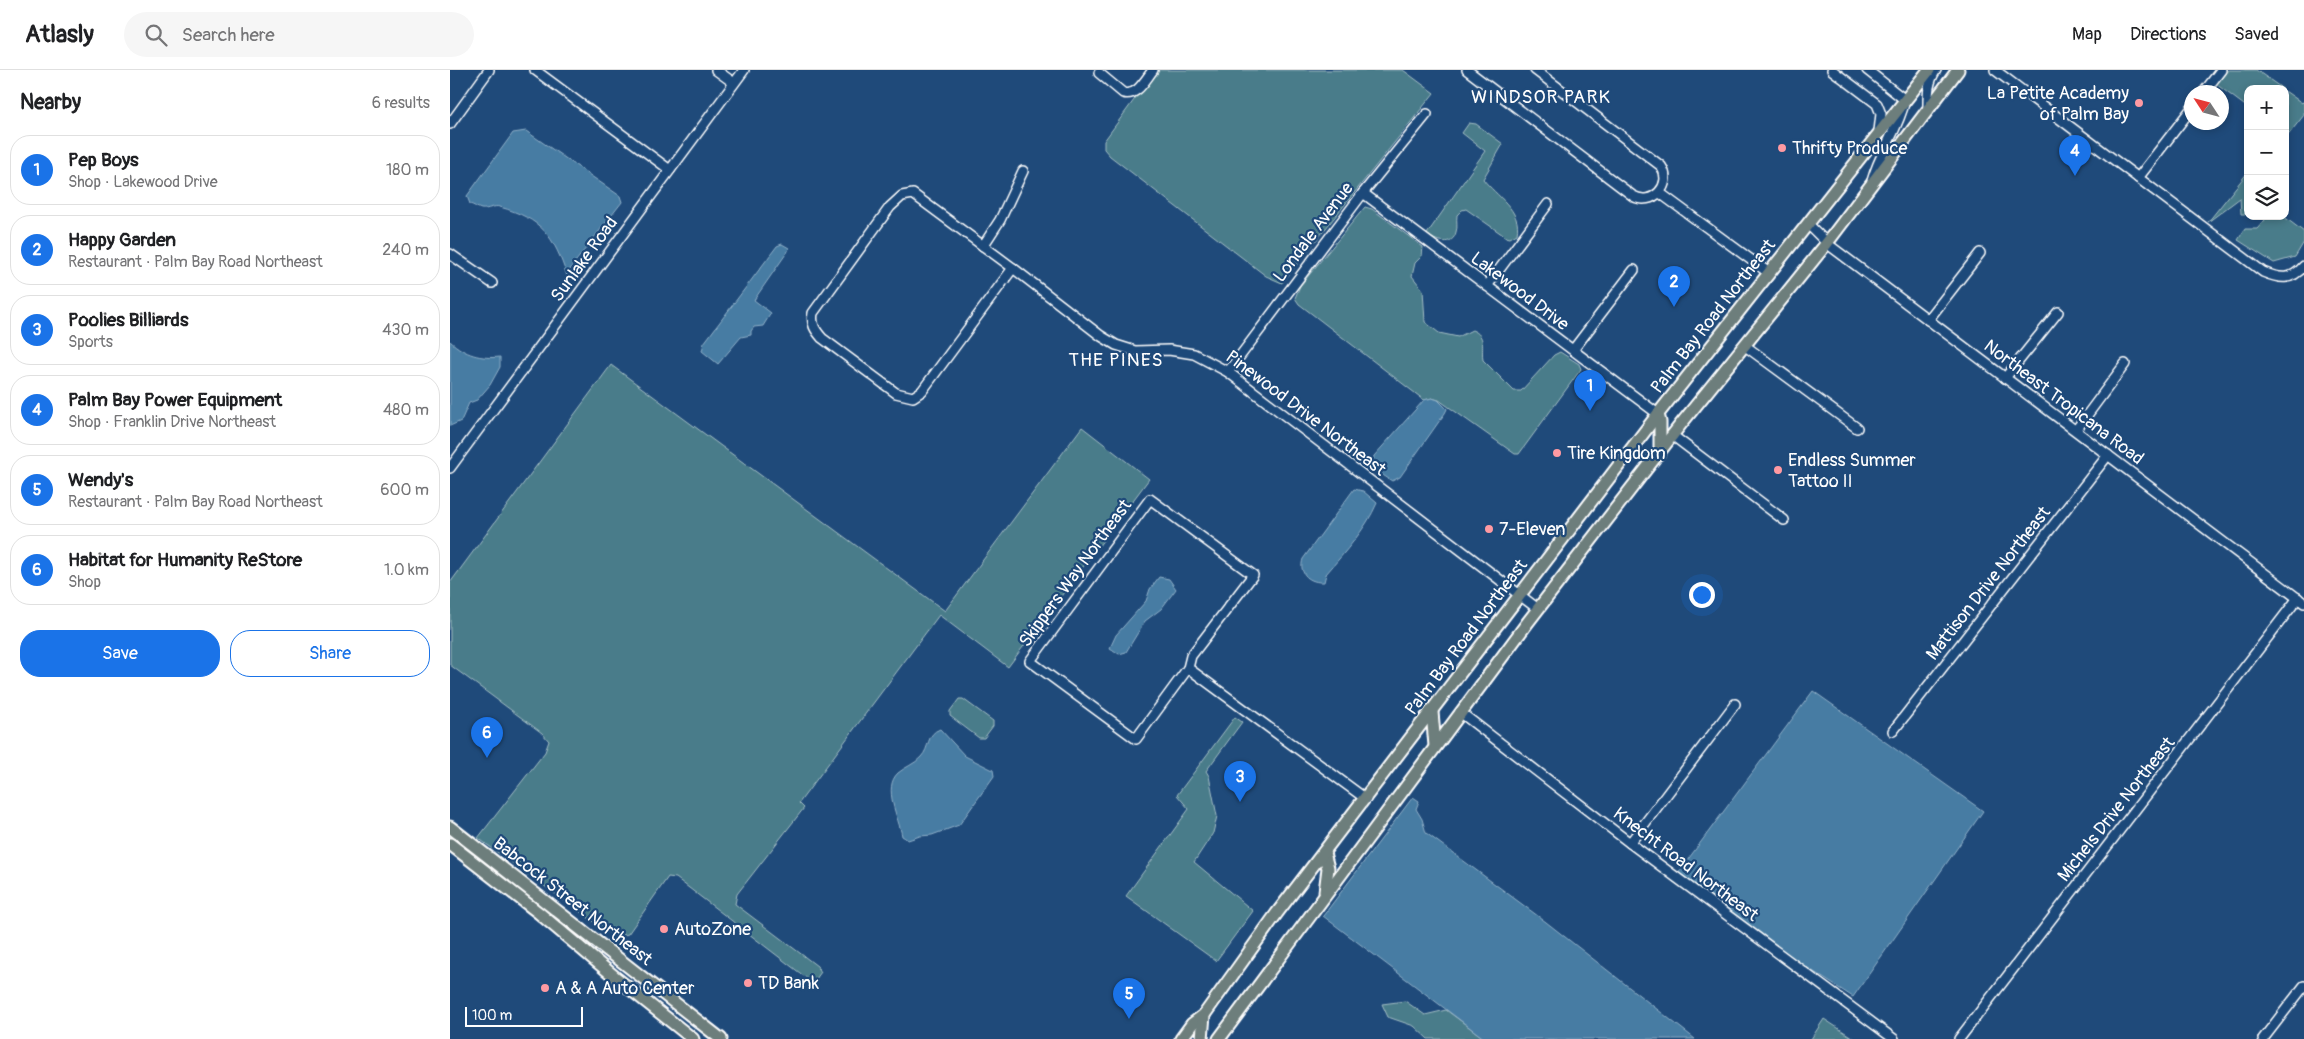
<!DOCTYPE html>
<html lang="en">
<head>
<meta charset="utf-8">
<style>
	body { margin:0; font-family:Pangolin,sans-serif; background:#f6f6f6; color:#202124 }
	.controls { position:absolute; right:15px; top:15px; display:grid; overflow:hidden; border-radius:10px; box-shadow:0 2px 8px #0003 }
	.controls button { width:45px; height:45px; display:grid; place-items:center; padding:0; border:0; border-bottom:1px solid #e0e0e0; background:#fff; color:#202124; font:25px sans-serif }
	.compass { position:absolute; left:1734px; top:15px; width:45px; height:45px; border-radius:50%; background:#fff; box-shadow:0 2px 8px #0003; rotate:306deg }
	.scale { position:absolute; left:15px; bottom:12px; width:118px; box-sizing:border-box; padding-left:5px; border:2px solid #fff; border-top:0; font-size:14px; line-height:18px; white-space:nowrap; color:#fff; -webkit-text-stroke:4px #1f4a7a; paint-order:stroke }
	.you { position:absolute; left:1251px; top:524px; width:18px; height:18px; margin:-12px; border:4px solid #fff; border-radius:50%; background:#1a73e8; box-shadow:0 0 0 8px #1a73e833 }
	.badge { display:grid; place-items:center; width:32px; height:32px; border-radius:50%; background:#1a73e8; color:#fff; font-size:16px; font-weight:700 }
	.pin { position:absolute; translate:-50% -41px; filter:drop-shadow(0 1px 2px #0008) }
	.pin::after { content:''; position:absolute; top:26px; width:18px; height:15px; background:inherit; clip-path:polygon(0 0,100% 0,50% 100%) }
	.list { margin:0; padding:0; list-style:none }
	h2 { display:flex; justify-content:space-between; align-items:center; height:65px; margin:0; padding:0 20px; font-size:21px }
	h2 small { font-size:16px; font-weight:400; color:#757577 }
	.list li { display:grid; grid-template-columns:32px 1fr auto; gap:15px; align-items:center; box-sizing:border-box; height:70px; margin:0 10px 10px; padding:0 10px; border:1px solid #e0e0e0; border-radius:20px }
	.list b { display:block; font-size:19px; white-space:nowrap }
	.list p { margin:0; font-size:16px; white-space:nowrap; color:#757577 }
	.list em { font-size:16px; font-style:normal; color:#757577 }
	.actions { display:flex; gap:10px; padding:15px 20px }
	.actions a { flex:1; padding:11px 0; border:1px solid #1a73e8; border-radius:20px; text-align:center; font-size:18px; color:#1a73e8 }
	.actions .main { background:#1a73e8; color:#fff }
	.icon { flex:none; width:28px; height:28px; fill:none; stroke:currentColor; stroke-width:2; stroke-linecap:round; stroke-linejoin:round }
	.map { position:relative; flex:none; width:1854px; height:969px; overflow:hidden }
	header { display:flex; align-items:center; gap:30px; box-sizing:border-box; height:70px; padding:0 25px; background:#fff; border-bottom:1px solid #e0e0e0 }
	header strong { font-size:24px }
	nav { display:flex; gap:28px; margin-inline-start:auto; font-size:18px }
	.search { width:350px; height:45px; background:#f6f6f6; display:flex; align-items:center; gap:12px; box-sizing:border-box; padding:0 18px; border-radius:28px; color:#757577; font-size:19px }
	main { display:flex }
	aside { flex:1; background:#fff }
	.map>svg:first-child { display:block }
	.green { fill:#497c8a; stroke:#a4bec4 }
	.water { fill:#467ca3; stroke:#90b0c8 }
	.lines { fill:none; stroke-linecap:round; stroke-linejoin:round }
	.minor-casing { stroke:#fff; stroke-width:12 }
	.major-casing { stroke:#fff; stroke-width:15 }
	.minor { stroke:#1f4a7a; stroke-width:9 }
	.major { stroke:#6d7e7c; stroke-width:11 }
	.poi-dot { fill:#ff9aa2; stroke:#1f4a7a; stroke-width:2 }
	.labels { text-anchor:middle; stroke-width:4.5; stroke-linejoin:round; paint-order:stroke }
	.poi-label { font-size:18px; fill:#fff; stroke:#1f4a7a; text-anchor:start }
	.street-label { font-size:18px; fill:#fff; stroke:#1f4a7a }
	.neighbourhood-label { font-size:19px; letter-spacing:1px; fill:#fff; stroke:#1f4a7a }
</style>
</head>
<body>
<header>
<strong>Atlasly</strong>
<div class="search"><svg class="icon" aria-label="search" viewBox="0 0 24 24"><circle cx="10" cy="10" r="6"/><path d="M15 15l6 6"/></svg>Search here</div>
<nav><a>Map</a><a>Directions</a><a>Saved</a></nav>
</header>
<main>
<aside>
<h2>Nearby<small>6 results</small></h2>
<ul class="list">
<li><span class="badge">1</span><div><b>Pep Boys</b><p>Shop · Lakewood Drive</p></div><em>180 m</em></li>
<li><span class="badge">2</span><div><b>Happy Garden</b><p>Restaurant · Palm Bay Road Northeast</p></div><em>240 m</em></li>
<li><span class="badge">3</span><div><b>Poolies Billiards</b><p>Sports</p></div><em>430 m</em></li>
<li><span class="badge">4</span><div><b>Palm Bay Power Equipment</b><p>Shop · Franklin Drive Northeast</p></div><em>480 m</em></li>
<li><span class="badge">5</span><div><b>Wendy's</b><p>Restaurant · Palm Bay Road Northeast</p></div><em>600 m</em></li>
<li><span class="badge">6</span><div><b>Habitat for Humanity ReStore</b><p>Shop</p></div><em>1.0 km</em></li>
</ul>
<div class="actions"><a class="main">Save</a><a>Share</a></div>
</aside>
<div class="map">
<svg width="1854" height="969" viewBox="0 0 1854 969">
	<rect width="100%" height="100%" fill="#1f4a7a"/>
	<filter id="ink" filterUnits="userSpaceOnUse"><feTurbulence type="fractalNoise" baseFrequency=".02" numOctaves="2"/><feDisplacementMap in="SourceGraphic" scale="10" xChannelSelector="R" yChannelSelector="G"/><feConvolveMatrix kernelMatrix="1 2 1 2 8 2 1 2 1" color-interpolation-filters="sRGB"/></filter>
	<g filter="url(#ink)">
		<g class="green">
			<path d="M 706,0 L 953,0 L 984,23 L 832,213 L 816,206 L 660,86 L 654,79 L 654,71 Z"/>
			<path d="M 1778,0 L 1806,0 L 1833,19 L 1798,19 L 1798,38 L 1766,14 Z"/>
			<path d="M 1835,21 L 1852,33 L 1854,31 L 1854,45 L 1835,69 Z"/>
			<path d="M 1019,53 L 1026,54 L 1053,74 L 1033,109 C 1046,126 1072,140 1067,164 L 1060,168 L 1056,167 L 1016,139 L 1012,140 L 1007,145 C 1006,151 1008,157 1006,162 C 1003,177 985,172 977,164 L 1035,81 L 1012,63 Z"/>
			<path d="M 1798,102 L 1798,144 L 1791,144 L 1790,128 L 1758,152 Z"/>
			<path d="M 915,137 L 922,139 L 973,177 L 972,186 L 965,193 L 962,206 L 973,220 L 975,252 L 989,263 L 1008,267 L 1022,260 C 1037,266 1031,277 1033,290 L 1064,321 L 1071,321 L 1104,285 L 1110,282 L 1129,294 L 1131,299 L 1069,384 L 1065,384 L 989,330 L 982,328 L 974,330 L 849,234 L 845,228 L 850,216 Z"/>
			<path d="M 1811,146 L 1833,146 L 1854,162 L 1854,172 L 1845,187 L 1824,193 L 1788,170 L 1795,159 L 1807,159 L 1815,150 Z"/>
			<path d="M 161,295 L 495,541 L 632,357 L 699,409 L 558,597 L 489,545 L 349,733 L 354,738 L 287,824 L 285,834 L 367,896 L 371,902 L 363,913 L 226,808 L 218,807 L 178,864 L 165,867 L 28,768 L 95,682 L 99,671 L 92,663 L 0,595 L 0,513 Z"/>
			<path d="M 509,629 L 513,629 L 543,651 L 543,656 L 534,668 L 529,668 L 500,646 L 500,641 Z"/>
			<path d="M 785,647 L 792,652 L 756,701 L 759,706 L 767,746 L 763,763 L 744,792 L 803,841 L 766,891 L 676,826 L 739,739 L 727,725 Z"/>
			<path d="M 955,931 L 975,945 L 996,940 L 1035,969 L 978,969 L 964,956 L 938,947 L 932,934 Z"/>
			<path d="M 1374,949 L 1405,969 L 1361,969 Z"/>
		</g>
		<g class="water">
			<path d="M 76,61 L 170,126 L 172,132 L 122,196 L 117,206 C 104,166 92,149 50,137 C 44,135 38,140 31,139 C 28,138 23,135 20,134 L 17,126 L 63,63 Z"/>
			<path d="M 332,174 L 339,178 L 338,181 L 304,230 L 321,243 L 313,256 L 304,257 L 301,261 L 301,265 L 291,267 L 268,294 L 252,281 L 254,273 L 327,176 Z"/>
			<path d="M 0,271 C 15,285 31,289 50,287 L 50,297 L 40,315 L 27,330 L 19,333 L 11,351 L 0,356 Z"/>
			<path d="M 982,328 L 988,330 L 997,339 L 995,343 L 950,407 L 942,411 L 925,400 L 922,396 L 924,386 L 974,330 Z"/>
			<path d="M 904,419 L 913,421 L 927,433 C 916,459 895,482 876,504 L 874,512 C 860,513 848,504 853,489 Z"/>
			<path d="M 709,507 L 719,509 L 726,519 L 711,539 L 695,551 L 676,582 L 669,584 L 660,578 L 666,565 L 696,531 L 700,519 Z"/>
			<path d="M 1363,621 L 1533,741 L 1403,927 L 1222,811 Z"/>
			<path d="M 490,659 L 515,686 L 543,700 L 544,706 L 509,755 L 482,765 L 470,766 L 458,770 L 452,766 C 449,748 432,718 448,703 C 455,697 465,694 471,687 C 480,678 476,664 490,659 Z"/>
			<path d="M 963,727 L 969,731 L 966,739 L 972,749 L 976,763 L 1096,852 L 1245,969 L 1035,969 L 873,846 Z"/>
		</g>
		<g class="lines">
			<defs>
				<g id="minor">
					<path d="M 85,0 L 220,100"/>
					<path d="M 266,0 L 284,13"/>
					<path d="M 1017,0 L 1183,126 C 1202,137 1224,115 1211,96 L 1085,0"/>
					<path d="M 1382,0 L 1427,34 L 1431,44 L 1429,61"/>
					<path d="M 1417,0 L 1455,30 C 1448,61 1430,81 1422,111"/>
					<path d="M 1545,0 L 1813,202 C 1830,209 1841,211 1854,196"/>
					<path d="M 649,3 L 673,23 C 687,27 695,10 703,0"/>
					<path d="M 1754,22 L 1771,0"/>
					<path d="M 1478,41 C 1478,26 1477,13 1486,0"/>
					<path d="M 0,54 L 39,0"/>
					<path d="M 1688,108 L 1742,38"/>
					<path d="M 913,123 L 1208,344"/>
					<path d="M 1210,123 L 1319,203"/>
					<path d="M 463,124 L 563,198 L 472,321 L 463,327 L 446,323 L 372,268 C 365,260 361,254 363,243 L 440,137 L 452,126 Z"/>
					<path d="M 1358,154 L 1379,175 L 1854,533"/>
					<path d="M 533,176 L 550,150 L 573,101"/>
					<path d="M 0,184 L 42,213"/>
					<path d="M 563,198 L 651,266 L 666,275 L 685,281 L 719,280 L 744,284 L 778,302 L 1088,539"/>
					<path d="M 1037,216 L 1098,134"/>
					<path d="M 1478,250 L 1530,183"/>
					<path d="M 1294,275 L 1407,358"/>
					<path d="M 1123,280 L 1184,200"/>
					<path d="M 778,302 L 913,123 L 977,44"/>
					<path d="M 1555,308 L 1608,242"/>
					<path d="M 1626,360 L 1675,294"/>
					<path d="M 1222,365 L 1334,450"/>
					<path d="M 0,398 L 294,0"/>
					<path d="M 700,429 L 803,505 L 741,586 L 738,598 L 686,669 L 580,591 Z"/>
					<path d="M 738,598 L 916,729"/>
					<path d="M 1010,642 L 1180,773 L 1444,969"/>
					<path d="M 1443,661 L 1658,385"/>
					<path d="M 1180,773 L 1285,634"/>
					<path d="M 1509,969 L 1848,528"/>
					<path d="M 1813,969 L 1854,916"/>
				</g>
				<g id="major">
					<path d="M 1208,344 L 1210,352 L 1210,381"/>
					<path d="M 982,642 L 985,676"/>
					<path d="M 0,757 L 271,969"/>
					<path d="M 0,774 L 89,843 L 165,907 L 243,969"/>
					<path d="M 874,783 L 878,798 L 875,822"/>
					<path d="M 731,969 L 742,954 L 754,945 L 827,843 L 1208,344 L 1479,0"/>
					<path d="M 752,969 L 754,945"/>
					<path d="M 769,969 L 1078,552 L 1231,354 L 1377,173 L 1508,0"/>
				</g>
			</defs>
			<use href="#minor" class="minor-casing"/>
			<use href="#major" class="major-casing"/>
			<use href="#minor" class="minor"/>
			<use href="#major" class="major"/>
		</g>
	</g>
	<g class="poi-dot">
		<circle cx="1689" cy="33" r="5"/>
		<circle cx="1332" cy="78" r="5"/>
		<circle cx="1107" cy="383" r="5"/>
		<circle cx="1328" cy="400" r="5"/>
		<circle cx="1039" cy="459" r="5"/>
		<circle cx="214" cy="859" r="5"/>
		<circle cx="298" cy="913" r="5"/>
		<circle cx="95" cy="918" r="5"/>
	</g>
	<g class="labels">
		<g class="poi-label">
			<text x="1679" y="29" text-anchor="end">La Petite Academy<tspan x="1679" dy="21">of Palm Bay</tspan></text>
			<text x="1342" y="84">Thrifty Produce</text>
			<text x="1117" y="389">Tire Kingdom</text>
			<text x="1338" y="396">Endless Summer<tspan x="1338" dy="21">Tattoo II</tspan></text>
			<text x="1049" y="465">7-Eleven</text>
			<text x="224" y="865">AutoZone</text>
			<text x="308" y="919">TD Bank</text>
			<text x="105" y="924">A &amp; A Auto Center</text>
		</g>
		<g class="street-label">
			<text transform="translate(863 162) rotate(-53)" y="6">Londale Avenue</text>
			<text transform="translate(134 189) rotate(-54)" y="6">Sunlake Road</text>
			<text transform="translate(1070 221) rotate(37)" y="6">Lakewood Drive</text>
			<text transform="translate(1263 246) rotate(-52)" y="6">Palm Bay Road Northeast</text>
			<text transform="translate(1614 332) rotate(37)" y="6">Northeast Tropicana Road</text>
			<text transform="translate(856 343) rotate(37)" y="6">Pinewood Drive Northeast</text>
			<text transform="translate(625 503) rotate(-54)" y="6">Skippers Way Northeast</text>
			<text transform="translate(1538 513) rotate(-52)" y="6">Mattison Drive Northeast</text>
			<text transform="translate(1016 567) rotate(-53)" y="6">Palm Bay Road Northeast</text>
			<text transform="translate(1666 739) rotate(-52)" y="6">Michels Drive Northeast</text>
			<text transform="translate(1236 794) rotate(37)" y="6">Knecht Road Northeast</text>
			<text transform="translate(123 831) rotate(38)" y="6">Babcock Street Northeast</text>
		</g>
		<g class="neighbourhood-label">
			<text x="1091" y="33">WINDSOR PARK</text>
			<text x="666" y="296">THE PINES</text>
		</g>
	</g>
</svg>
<div class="controls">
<button>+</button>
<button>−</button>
<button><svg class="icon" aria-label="layers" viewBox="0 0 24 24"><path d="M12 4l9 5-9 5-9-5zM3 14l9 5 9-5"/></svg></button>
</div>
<svg class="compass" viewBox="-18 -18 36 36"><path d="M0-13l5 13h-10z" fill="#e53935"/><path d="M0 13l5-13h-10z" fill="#757577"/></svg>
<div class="scale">100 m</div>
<div class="you"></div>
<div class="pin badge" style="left:1140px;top:341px">1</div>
<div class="pin badge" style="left:1224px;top:237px">2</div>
<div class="pin badge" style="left:790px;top:732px">3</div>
<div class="pin badge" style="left:1625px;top:106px">4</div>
<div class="pin badge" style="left:679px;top:949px">5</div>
<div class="pin badge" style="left:37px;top:688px">6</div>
</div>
</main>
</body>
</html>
